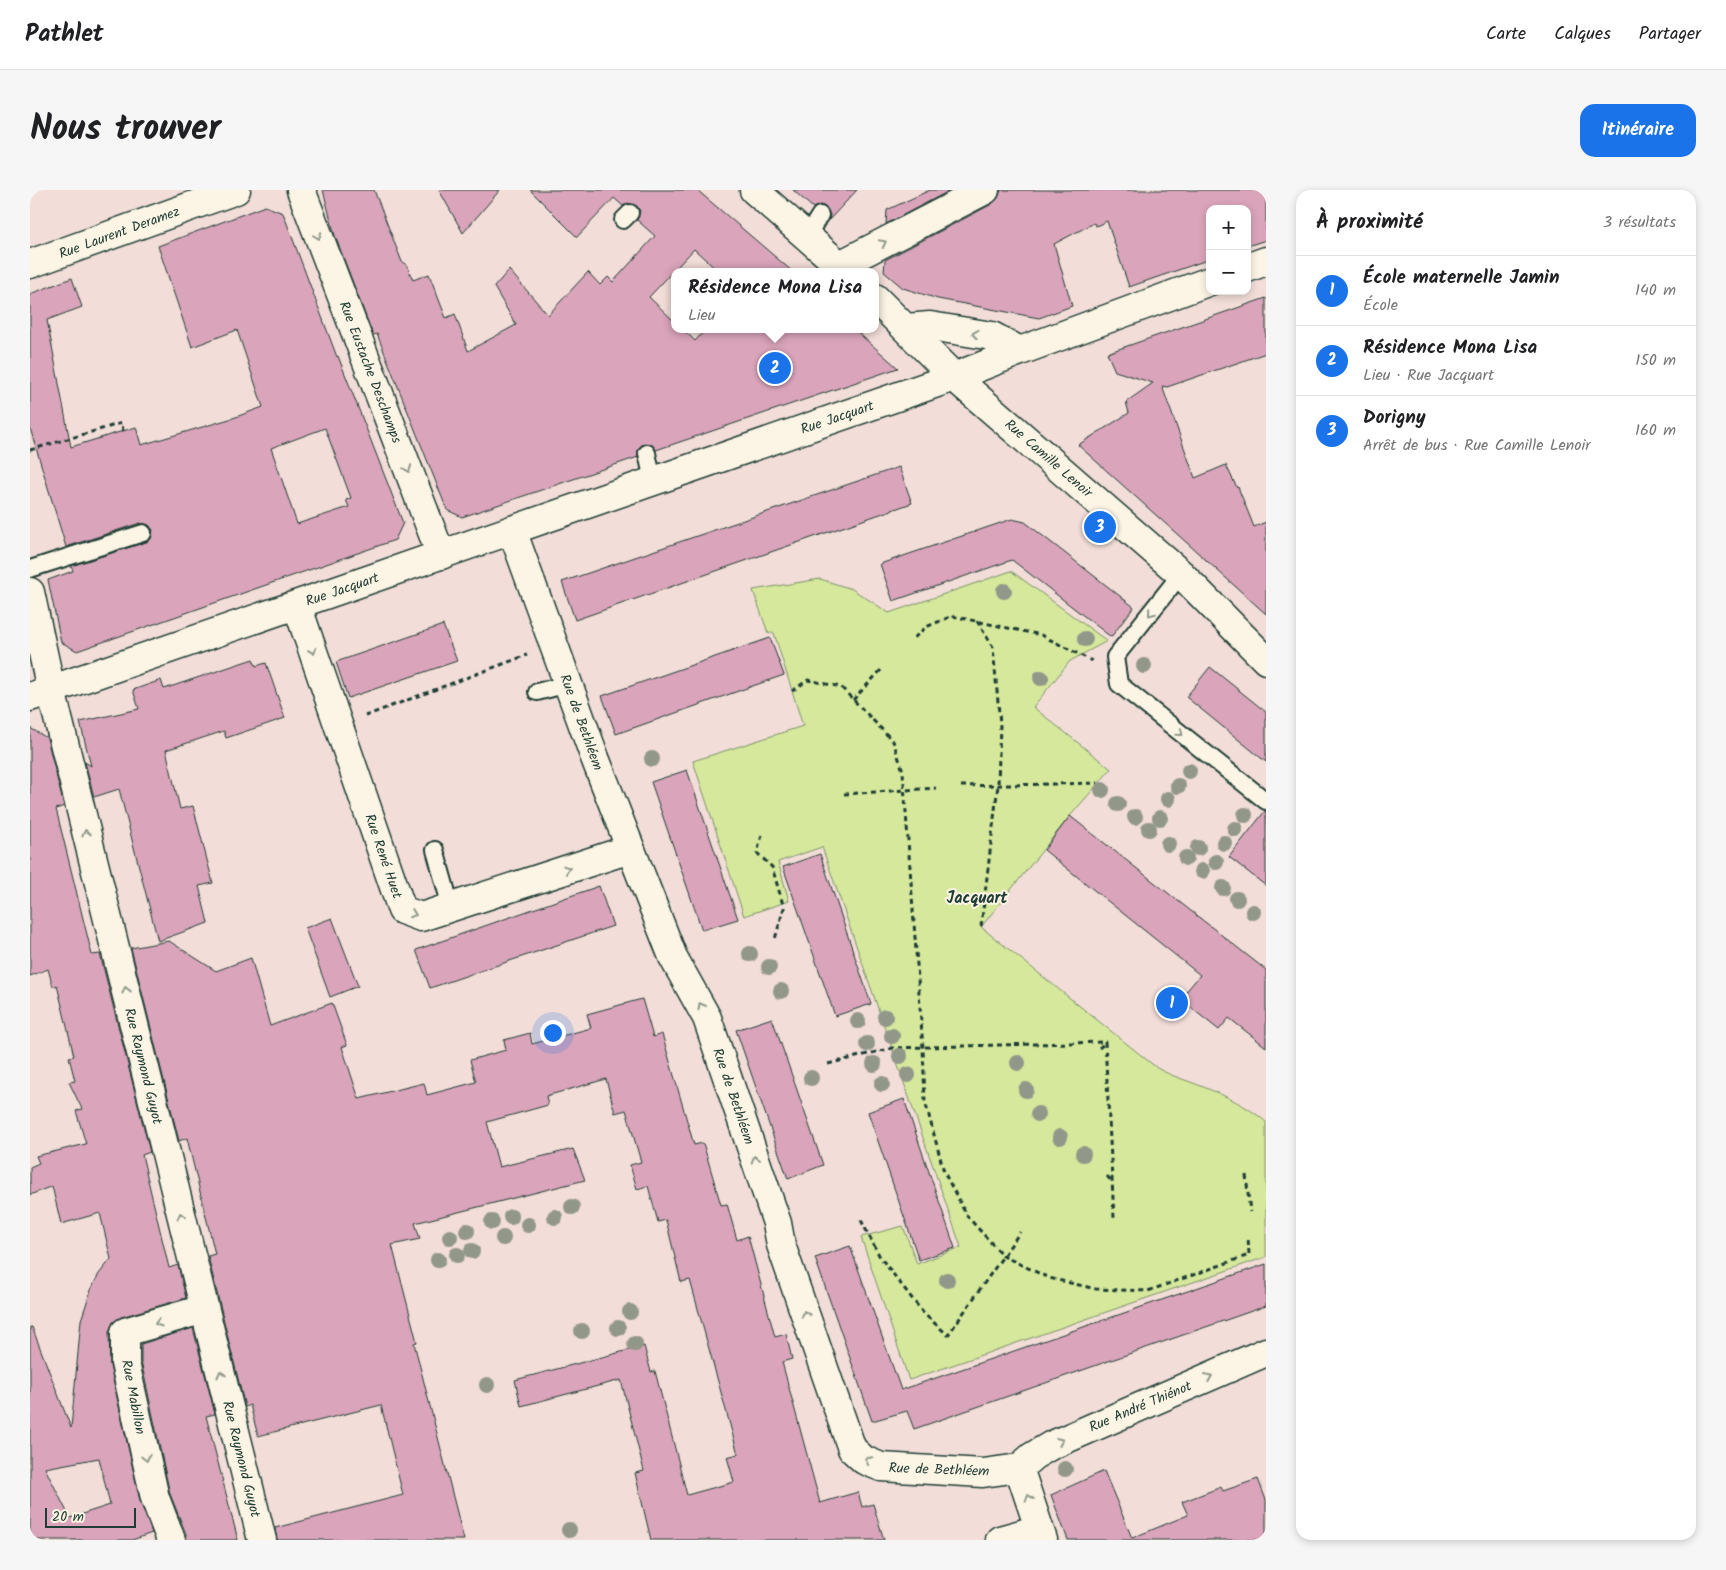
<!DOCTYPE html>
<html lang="fr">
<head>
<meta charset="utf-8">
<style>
	body { margin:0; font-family:Kalam,sans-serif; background:#f6f6f6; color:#202124 }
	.controls { position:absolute; right:15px; top:15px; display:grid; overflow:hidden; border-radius:10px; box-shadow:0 2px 8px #0003 }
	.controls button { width:45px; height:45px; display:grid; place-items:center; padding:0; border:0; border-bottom:1px solid #e0e0e0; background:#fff; color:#202124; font:25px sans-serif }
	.scale { position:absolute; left:15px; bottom:12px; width:91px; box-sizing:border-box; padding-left:5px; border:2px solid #1f3d34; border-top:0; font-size:14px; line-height:18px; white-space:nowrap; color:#1f3d34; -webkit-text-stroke:4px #fcf5e5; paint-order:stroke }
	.you { position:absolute; left:522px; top:842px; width:18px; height:18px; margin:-12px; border:4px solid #fff; border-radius:50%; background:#1a73e8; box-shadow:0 0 0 8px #1a73e833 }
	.badge { display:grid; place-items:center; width:32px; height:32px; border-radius:50%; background:#1a73e8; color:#fff; font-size:16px; font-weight:700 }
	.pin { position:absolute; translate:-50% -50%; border:2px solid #fff; box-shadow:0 1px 5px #0006 }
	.popup { position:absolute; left:641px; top:78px; width:208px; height:65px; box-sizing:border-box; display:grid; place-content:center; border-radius:10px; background:#fff; filter:drop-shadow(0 1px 4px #0005); font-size:16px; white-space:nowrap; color:#757577 }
	.popup b { font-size:19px; color:#202124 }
	.popup::after { content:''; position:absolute; left:50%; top:100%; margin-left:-10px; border:10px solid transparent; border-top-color:#fff }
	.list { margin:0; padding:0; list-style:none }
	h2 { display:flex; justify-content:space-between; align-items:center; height:65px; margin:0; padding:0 20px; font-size:21px }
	h2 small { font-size:16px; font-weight:400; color:#757577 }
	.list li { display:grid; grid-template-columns:32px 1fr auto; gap:15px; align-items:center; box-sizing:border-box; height:70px; padding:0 20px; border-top:1px solid #e0e0e0 }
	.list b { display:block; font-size:19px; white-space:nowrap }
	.list p { margin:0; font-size:16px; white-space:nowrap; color:#757577 }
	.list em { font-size:16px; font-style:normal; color:#757577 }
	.map { position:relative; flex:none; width:1236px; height:1350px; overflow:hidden; border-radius:15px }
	header { display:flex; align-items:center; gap:30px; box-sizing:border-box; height:70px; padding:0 25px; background:#fff; border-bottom:1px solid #e0e0e0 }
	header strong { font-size:24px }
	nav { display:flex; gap:28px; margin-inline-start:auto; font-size:18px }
	.intro { display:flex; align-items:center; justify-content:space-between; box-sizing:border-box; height:120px; padding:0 30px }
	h1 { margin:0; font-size:35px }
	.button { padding:12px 22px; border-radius:15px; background:#1a73e8; color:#fff; font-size:18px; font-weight:700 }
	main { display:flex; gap:30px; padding:0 30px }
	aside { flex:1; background:#fff; border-radius:15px; box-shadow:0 2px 8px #0003 }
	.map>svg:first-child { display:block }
	.green { fill:#d5e89c; stroke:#7a9268 }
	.building { fill:#daa4ba; stroke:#1f3d34; fill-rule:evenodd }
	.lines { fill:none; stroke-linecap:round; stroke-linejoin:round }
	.lane-casing { stroke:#1f3d34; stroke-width:20 }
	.street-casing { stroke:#1f3d34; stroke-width:31 }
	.secondary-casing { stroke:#1f3d34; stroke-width:31 }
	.path { stroke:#1f3d34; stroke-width:3; stroke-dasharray:5 4; stroke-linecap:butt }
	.lane { stroke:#fcf5e5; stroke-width:16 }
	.street { stroke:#fcf5e5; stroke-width:28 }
	.secondary { stroke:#fcf5e5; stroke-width:28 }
	.tree { fill:#929889 }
	.oneway { stroke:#8e998c }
	.labels { text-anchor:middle; stroke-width:4; stroke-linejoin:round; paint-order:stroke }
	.street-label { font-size:14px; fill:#1f3d34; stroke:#fcf5e5 }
	.quarter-label { font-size:16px; font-weight:bold; fill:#1f3d34; stroke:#fcf5e5 }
</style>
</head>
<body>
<header>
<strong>Pathlet</strong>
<nav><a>Carte</a><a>Calques</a><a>Partager</a></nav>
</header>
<div class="intro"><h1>Nous trouver</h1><a class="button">Itinéraire</a></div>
<main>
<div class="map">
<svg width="1236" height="1350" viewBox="0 0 1236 1350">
	<rect width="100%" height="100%" fill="#f2ddd8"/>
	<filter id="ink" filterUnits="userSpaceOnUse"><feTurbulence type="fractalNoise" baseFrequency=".02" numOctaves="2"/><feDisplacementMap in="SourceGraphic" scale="10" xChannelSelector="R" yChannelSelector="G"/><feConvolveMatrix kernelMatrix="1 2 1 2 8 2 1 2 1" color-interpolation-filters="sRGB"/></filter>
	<g filter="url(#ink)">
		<path class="green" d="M 981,381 L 1077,451 L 1040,471 L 1003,517 L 1081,579 L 1040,626 L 951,737 L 1127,878 C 1141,886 1156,890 1171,896 C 1194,905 1218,916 1236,932 L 1236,1067 L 879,1190 L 831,1047 L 873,1036 L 887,1074 L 931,1057 L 792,657 L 748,672 L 759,711 L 714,726 L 663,571 L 773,536 L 744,443 L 738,443 L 723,400 L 790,389 L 822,399 L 859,423 Z"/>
		<g class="building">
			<path d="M 293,0 L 344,0 L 372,72 L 377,75 L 383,90 L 399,84 L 416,128 L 425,124 L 438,161 L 486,135 L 464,97 L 479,80 L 518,125 L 558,82 L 570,95 L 578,87 L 583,92 L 625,46 L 607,30 L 610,21 L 607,16 L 598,13 L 593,16 L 584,8 L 547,47 L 500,0 L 667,0 L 763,82 L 689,82 L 664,59 L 619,107 L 645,132 L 645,139 L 653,139 L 665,151 L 676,139 L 824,139 L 868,178 L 626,260 L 621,254 L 614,253 L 608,259 L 608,267 L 432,327 L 417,320 L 347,144 L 343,145 L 305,46 Z"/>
			<path d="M 409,0 L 470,0 L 433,43 Z"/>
			<path d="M 763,0 L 827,0 L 799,30 L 800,25 L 796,17 L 790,15 L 783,18 Z"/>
			<path d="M 900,0 L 921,0 L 856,34 L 857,20 Z"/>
			<path d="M 971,0 L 1236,0 L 1236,50 L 1217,56 L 1217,19 L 1180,19 L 1180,69 L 1099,97 L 1077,31 L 1066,36 L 1064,33 L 1024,54 L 1042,116 L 1009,128 L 908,109 L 873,98 L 854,82 L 855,70 L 962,14 L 968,8 Z"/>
			<path d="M 235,16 L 253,23 L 307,167 L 308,166 L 373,333 L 365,350 L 47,461 L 31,452 L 18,390 L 43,381 L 41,376 L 116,352 L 121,349 L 123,340 L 119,335 L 110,333 L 36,357 L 0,238 L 0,104 L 42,88 L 52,117 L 17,130 L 41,257 L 106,237 L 111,255 L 203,228 L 233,217 L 207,140 L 162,157 L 128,56 ZM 295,238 L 321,308 L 316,310 L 319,317 L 267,334 L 241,258 Z"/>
			<path d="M 1236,108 L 1236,163 L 1137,197 L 1132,196 L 1165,288 L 1196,275 L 1207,298 L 1208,297 L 1224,337 L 1236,332 L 1236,424 L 1048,255 L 1099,223 L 1096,212 L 1123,193 L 1085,181 L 1077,163 Z"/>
			<path d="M 869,277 L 882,313 L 545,430 L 532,392 Z"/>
			<path d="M 982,329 L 995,332 L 1104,417 L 1081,447 L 982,370 L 863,411 L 850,374 Z"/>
			<path d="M 413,435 L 427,471 L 318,508 L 306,472 Z"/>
			<path d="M 740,448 L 754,485 L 586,544 L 572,506 Z"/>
			<path d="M 223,469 L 226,476 L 236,473 L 255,528 L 196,548 L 194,541 L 136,560 L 150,619 L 163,616 L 183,693 L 169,696 L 178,733 L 128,751 L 89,599 L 64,607 L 55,572 L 61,576 L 50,532 L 109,519 L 103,500 L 131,490 L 134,499 Z"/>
			<path d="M 1180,477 L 1236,522 L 1236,572 L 1156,507 Z"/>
			<path d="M 0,538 L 17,548 L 34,616 L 26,619 L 62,765 L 70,764 L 120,962 L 112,965 L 139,1078 L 148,1075 L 156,1108 L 91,1127 L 83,1132 L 79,1141 L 80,1176 L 110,1311 L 122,1343 L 102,1350 L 0,1350 L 0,1137 L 2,1137 L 41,1238 L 51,1130 L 62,1097 L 69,1084 L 81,1069 L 70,1023 L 31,1034 L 22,996 L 0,1005 L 0,977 L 9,973 L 6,966 L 56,954 L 46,921 L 52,919 L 39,892 L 45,891 L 39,867 L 44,866 L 27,795 L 23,797 L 18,779 L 0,786 ZM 69,1268 L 80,1315 L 40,1328 L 15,1278 Z"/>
			<path d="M 657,580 L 708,729 L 672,740 L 621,592 Z"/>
			<path d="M 1235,621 L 1236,621 L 1236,696 L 1199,667 Z"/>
			<path d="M 1040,626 L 1236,780 L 1236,857 L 1199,828 L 1189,840 L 1150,809 L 1170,785 L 1014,660 Z"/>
			<path d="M 790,664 L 841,814 L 805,826 L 753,677 Z"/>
			<path d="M 569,696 L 583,736 L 400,798 L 386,760 Z"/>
			<path d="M 302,728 L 328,796 L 300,807 L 275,738 Z"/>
			<path d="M 139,751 L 186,781 L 221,768 L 240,836 L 302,813 L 317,855 L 312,857 L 329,909 L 394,893 L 397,905 L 446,892 L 440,870 L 476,860 L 474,850 L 500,843 L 502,854 L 561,838 L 557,824 L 612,809 L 623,847 L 632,844 L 664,955 L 673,953 L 691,1015 L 697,1014 L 707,1050 L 718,1046 L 745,1147 L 756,1144 L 762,1169 L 752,1172 L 790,1313 L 828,1302 L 832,1317 L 843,1314 L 854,1350 L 621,1350 L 605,1283 L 614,1281 L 591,1190 L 491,1216 L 485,1190 L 614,1156 L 621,1182 L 625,1181 L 657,1305 L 704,1292 L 697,1267 L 708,1264 L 660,1090 L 651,1092 L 636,1030 L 628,1032 L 618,996 L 607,999 L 600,975 L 611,972 L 596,920 L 585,923 L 576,889 L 516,906 L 518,915 L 457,932 L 469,977 L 543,959 L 555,990 L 385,1033 L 390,1049 L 362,1055 L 387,1152 L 384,1153 L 434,1350 L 247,1350 L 245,1338 L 373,1305 L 351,1215 L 228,1246 L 220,1215 L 215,1217 L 178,1066 L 185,1064 L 157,948 L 149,951 L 101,758 Z"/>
			<path d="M 742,828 L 793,975 L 758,989 L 706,840 Z"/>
			<path d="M 874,909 L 925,1058 L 889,1070 L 838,922 Z"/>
			<path d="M 820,1056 L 871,1200 L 1236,1074 L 1236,1116 L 884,1239 L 877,1221 L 842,1231 L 785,1068 Z"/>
			<path d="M 163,1138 L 185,1224 L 176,1226 L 208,1350 L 156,1350 L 156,1344 L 140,1304 L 111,1171 L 111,1154 Z"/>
			<path d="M 1074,1281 L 1102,1348 L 1158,1325 L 1152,1312 L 1191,1297 L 1193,1301 L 1228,1289 L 1236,1310 L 1236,1350 L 1038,1350 L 1021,1305 Z"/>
		</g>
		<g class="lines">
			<defs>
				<g id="lane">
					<path d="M 593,30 L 600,23"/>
					<path d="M 777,46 L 790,25"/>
					<path d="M 617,263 L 623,291"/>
					<path d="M 0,379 L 113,343"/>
					<path d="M 1151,384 L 1085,467 L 1089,494 L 1236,611"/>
					<path d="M 507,502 L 538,494"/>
					<path d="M 405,660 L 421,717"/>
				</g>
				<g id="street">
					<path d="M 271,0 L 411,365"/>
					<path d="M 0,74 L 206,0"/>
					<path d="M 810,75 L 955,0"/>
					<path d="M 1217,78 L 1236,71"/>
					<path d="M 876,138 L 900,136 L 962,146 L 990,161"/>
					<path d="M 482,340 L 565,568 L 643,767 L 677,828 L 747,1033 L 751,1055 L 822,1259 L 834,1270 L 851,1277 L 953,1283 L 989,1278"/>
					<path d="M 0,402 L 21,500 L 232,1350"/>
					<path d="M 267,415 L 372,720 L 391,727 L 600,659"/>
					<path d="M 0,507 L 924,187 L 990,161 L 1180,91"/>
					<path d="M 989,1278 L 1003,1266 L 1020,1256 L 1236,1162"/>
					<path d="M 989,1278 L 1013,1350"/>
					<path d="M 141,1350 L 125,1308 L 95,1173 L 95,1142 L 174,1119"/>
					<path d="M 970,1350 L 1009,1339"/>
				</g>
				<g id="secondary">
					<path d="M 724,0 L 817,82"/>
					<path d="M 845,108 L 924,187 L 1151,384 L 1236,470"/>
				</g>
			</defs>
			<use href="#lane" class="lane-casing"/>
			<use href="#street" class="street-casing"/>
			<use href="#secondary" class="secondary-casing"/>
			<g class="path">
				<path d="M 0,260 L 92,233 L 93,241"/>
				<path d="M 947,431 L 963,457 L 970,534 L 968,595 L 951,737"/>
				<path d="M 884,448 L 896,437 L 922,426 L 1011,445 L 1062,471"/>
				<path d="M 762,501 L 778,490 L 811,497 L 863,551 L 873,581 L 893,858 L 895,911 L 914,982 L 937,1026 L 973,1066 L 1019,1088 L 1066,1099 L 1118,1101 L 1219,1065 L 1218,1047"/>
				<path d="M 823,510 L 852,479"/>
				<path d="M 335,526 L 497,465"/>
				<path d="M 931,596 L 1068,593"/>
				<path d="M 814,604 L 906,598"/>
				<path d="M 732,645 L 727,663 L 742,677 L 754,718 L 745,749"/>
				<path d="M 1069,858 L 1075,853"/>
				<path d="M 798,874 L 862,858 L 1075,852 L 1084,1028"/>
				<path d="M 1216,985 L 1220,1022"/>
				<path d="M 1077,986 L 1082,992"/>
				<path d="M 831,1030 L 850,1067 L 894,1124 L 918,1145 L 990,1042"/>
			</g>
			<use href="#lane" class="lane"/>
			<use href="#street" class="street"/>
			<use href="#secondary" class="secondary"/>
		</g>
		<g class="tree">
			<circle cx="974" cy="401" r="8"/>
			<circle cx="1055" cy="449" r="8"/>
			<circle cx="1114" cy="476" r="8"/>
			<circle cx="1011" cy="488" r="8"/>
			<circle cx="622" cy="569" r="8"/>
			<circle cx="1159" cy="581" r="8"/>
			<circle cx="1148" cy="596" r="8"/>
			<circle cx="1072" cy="600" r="8"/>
			<circle cx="1138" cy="609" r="8"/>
			<circle cx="1088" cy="614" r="8"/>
			<circle cx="1215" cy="625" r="8"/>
			<circle cx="1105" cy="627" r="8"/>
			<circle cx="1130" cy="628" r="8"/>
			<circle cx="1119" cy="639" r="8"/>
			<circle cx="1205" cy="639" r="8"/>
			<circle cx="1194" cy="653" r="8"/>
			<circle cx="1138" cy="654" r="8"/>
			<circle cx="1168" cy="658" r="8"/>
			<circle cx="1156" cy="668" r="8"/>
			<circle cx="1186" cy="672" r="8"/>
			<circle cx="1172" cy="681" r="8"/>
			<circle cx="1193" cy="698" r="8"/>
			<circle cx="1207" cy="709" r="8"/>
			<circle cx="1223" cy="722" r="8"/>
			<circle cx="720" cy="764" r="8"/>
			<circle cx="739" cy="777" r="8"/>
			<circle cx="751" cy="801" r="8"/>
			<circle cx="855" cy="827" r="8"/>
			<circle cx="828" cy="831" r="8"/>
			<circle cx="862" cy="846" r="8"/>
			<circle cx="837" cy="854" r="8"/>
			<circle cx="870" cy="866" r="8"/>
			<circle cx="988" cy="873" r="8"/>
			<circle cx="844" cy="874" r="8"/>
			<circle cx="878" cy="885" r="8"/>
			<circle cx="781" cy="888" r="8"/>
			<circle cx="852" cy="894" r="8"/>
			<circle cx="996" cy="900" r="8"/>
			<circle cx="1008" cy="924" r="8"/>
			<circle cx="1030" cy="947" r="8"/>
			<circle cx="1053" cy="964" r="8"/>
			<circle cx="542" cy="1017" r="8"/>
			<circle cx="481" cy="1027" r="8"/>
			<circle cx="525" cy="1027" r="8"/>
			<circle cx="462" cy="1032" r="8"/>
			<circle cx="498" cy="1035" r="8"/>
			<circle cx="437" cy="1041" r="8"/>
			<circle cx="420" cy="1047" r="8"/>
			<circle cx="473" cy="1048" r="8"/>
			<circle cx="442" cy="1061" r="8"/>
			<circle cx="427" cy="1065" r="8"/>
			<circle cx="408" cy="1070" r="8"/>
			<circle cx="917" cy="1090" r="8"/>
			<circle cx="600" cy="1122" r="8"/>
			<circle cx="588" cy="1138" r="8"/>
			<circle cx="552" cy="1141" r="8"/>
			<circle cx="605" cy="1154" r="8"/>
			<circle cx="457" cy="1195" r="8"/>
			<circle cx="1035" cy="1279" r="8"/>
			<circle cx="539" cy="1340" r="8"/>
		</g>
		<defs><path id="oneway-chevron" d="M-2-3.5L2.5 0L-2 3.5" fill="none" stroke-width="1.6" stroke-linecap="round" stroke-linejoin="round" transform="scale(1.25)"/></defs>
		<g class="oneway">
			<use href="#oneway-chevron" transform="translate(288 46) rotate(69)"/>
			<use href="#oneway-chevron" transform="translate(853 53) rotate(-27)"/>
			<use href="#oneway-chevron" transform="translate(945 144) rotate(-171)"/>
			<use href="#oneway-chevron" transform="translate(378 279) rotate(69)"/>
			<use href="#oneway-chevron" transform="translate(1121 423) rotate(129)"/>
			<use href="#oneway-chevron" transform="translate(283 461) rotate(71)"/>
			<use href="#oneway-chevron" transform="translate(1150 543) rotate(39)"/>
			<use href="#oneway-chevron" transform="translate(56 643) rotate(-104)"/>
			<use href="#oneway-chevron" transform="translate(537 679) rotate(-18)"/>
			<use href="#oneway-chevron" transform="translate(383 724) rotate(21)"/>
			<use href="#oneway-chevron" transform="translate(96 800) rotate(-104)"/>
			<use href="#oneway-chevron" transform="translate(671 816) rotate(-120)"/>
			<use href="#oneway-chevron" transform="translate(725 969) rotate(-109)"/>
			<use href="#oneway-chevron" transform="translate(151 1026) rotate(-104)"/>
			<use href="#oneway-chevron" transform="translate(775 1124) rotate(-109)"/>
			<use href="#oneway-chevron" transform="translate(128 1133) rotate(163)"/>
			<use href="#oneway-chevron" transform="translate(191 1184) rotate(-104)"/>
			<use href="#oneway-chevron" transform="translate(1179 1187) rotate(-23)"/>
			<use href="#oneway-chevron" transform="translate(1030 1251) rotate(-23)"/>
			<use href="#oneway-chevron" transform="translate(116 1268) rotate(77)"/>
			<use href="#oneway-chevron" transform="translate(838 1270) rotate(-152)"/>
			<use href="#oneway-chevron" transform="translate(999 1308) rotate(-108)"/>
		</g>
	</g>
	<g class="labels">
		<g class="street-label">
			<text transform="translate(89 42) rotate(-20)" y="5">Rue Laurent Deramez</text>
			<text transform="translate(341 182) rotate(69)" y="5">Rue Eustache Deschamps</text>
			<text transform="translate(807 227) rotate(-19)" y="5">Rue Jacquart</text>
			<text transform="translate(1019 268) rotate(41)" y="5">Rue Camille Lenoir</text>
			<text transform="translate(312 399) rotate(-19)" y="5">Rue Jacquart</text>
			<text transform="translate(552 532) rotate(70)" y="5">Rue de Bethléem</text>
			<text transform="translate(354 666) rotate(71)" y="5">Rue René Huet</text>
			<text transform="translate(114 876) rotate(76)" y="5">Rue Raymond Guyot</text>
			<text transform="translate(704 906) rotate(71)" y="5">Rue de Bethléem</text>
			<text transform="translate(104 1207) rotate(79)" y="5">Rue Mabillon</text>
			<text transform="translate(1110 1216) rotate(-23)" y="5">Rue André Thiénot</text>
			<text transform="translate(212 1269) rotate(76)" y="5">Rue Raymond Guyot</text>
			<text transform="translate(909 1279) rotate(2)" y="5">Rue de Bethléem</text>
		</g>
		<g class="quarter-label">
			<text x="947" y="713">Jacquart</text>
		</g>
	</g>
</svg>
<div class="controls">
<button>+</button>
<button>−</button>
</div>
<div class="scale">20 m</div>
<div class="you"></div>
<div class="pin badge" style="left:1142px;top:813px">1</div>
<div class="pin badge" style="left:745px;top:178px">2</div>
<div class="popup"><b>Résidence Mona Lisa</b>Lieu</div>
<div class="pin badge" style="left:1070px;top:337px">3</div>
</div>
<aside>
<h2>À proximité<small>3 résultats</small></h2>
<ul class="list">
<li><span class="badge">1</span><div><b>École maternelle Jamin</b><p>École</p></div><em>140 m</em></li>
<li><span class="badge">2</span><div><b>Résidence Mona Lisa</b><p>Lieu · Rue Jacquart</p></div><em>150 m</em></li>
<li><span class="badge">3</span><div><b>Dorigny</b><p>Arrêt de bus · Rue Camille Lenoir</p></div><em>160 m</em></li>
</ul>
</aside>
</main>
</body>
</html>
